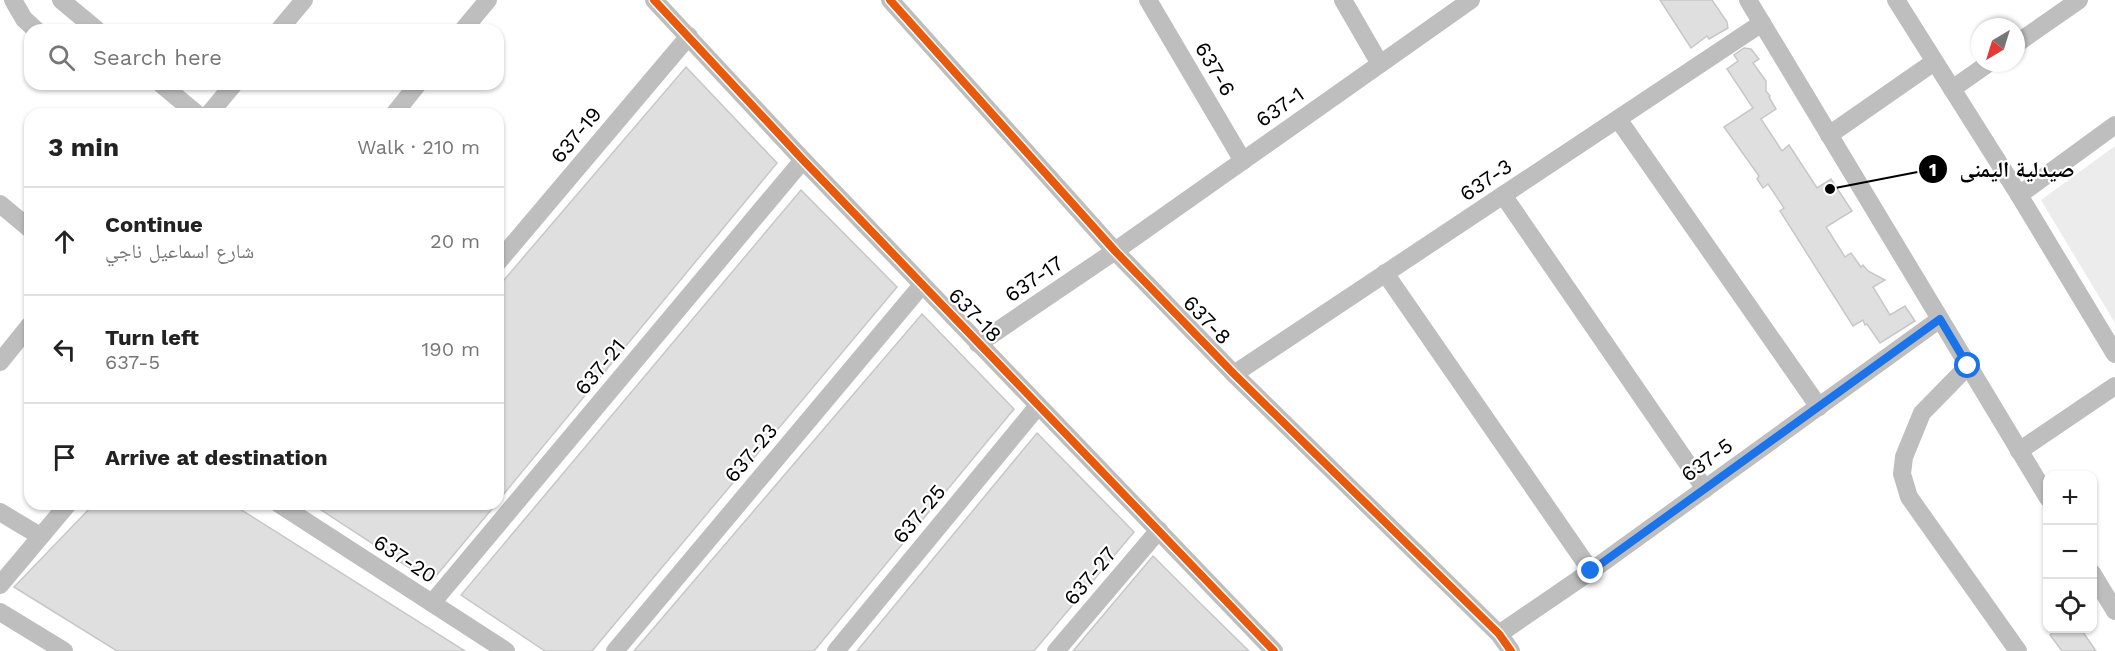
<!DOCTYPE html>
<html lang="en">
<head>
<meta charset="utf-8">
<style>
	body { margin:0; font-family:"Work Sans","Noto Naskh Arabic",sans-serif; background:#f6f6f6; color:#222 }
	.controls { position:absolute; right:18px; bottom:18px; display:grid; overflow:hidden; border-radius:12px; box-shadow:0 2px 4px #0004 }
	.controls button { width:54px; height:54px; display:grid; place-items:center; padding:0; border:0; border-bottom:2px solid #e0e0e0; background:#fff; color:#222; font:30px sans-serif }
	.compass { position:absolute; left:1971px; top:18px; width:54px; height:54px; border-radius:50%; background:#fff; box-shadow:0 2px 4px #0004; rotate:218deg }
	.stop { position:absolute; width:18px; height:18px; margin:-14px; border:4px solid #1a73e8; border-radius:50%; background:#fff }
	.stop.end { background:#1a73e8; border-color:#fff; box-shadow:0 2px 6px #0008 }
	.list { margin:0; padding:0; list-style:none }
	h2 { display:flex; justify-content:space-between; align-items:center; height:78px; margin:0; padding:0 24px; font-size:26px }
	h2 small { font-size:20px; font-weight:400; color:#767676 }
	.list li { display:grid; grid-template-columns:39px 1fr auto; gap:18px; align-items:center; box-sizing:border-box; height:108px; padding:0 24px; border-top:2px solid #e0e0e0 }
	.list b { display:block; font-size:22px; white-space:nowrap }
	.list p { margin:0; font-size:20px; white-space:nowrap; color:#767676 }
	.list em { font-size:20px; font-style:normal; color:#767676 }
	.icon { flex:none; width:33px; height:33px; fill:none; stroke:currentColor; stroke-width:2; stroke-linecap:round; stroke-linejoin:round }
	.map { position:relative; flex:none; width:2115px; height:651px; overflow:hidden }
	.search { position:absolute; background:#fff; box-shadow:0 2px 4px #0004; left:24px; top:24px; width:480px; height:66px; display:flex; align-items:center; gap:15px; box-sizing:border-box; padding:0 21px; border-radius:18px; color:#767676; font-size:22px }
	.panel { position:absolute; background:#fff; box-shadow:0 2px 4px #0004; left:24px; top:108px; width:480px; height:402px; border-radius:18px }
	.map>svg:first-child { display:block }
	.green { fill:#ececec }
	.building { fill:#dfdfdf; stroke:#c7c7c7; stroke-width:1.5 }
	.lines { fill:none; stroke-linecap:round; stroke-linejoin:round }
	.minor { stroke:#bebebe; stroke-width:18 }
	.cycleway-casing { stroke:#fff; stroke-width:11 }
	.cycleway { stroke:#e8590c; stroke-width:8 }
	.route { stroke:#1a73e8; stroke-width:8 }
	.labels { text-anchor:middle; stroke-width:4.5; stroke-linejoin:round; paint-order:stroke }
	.street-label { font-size:21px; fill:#000; stroke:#fff }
	.leader { fill:none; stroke:#000; stroke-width:2 }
	.callout-dot { fill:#000; stroke:#fff; stroke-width:2 }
	.mark-label { font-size:18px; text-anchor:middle; font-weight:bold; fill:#fff }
	.callout-label { font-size:22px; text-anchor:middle; font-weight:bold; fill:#000; stroke:#fff; stroke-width:4.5; stroke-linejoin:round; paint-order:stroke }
</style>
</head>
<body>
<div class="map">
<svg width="2115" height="651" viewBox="0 0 2115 651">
	<rect width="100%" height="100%" fill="#fff"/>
	<path class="green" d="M 2115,146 L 2115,323 L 2041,200 Z"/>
	<g class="building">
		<path d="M 1660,0 L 1712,0 L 1727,22 L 1728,28 L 1709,39 L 1707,36 L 1691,48 Z"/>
		<path d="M 1744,48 L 1751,49 L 1759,59 L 1753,63 L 1766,81 L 1766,91 L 1770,96 L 1769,97 L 1776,109 L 1761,119 L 1782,151 L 1789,145 L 1817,188 L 1831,179 L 1852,211 L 1826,227 L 1845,257 L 1851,253 L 1861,267 L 1863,265 L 1868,271 L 1885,280 L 1873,287 L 1890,315 L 1905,306 L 1915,321 L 1880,343 L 1867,324 L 1865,325 L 1863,320 L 1853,326 L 1780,211 L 1784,208 L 1768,184 L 1763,188 L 1757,179 L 1759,176 L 1724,127 L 1753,108 L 1727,69 L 1738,61 L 1734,55 Z"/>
		<path d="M 686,67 L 777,163 L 498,501 L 498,287 Z"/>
		<path d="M 801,190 L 897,287 L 592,651 L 545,651 L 461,595 Z"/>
		<path d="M 922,314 L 1014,409 L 814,651 L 634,651 Z"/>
		<path d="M 1037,433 L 1134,532 L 1034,651 L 857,651 Z"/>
		<path d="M 94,504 L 232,504 L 465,651 L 117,651 L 14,587 Z"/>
		<path d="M 312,504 L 496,504 L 431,582 Z"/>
		<path d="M 1153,556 L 1202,605 L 1249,651 L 1073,651 Z"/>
		<path d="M 2059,628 L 2080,628 L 2096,651 L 2062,651 L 2050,635 Z"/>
	</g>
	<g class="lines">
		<g class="minor">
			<path d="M 13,0 L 24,19 L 36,30"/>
			<path d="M 61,0 L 97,30"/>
			<path d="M 654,0 L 803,160 L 1274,651"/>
			<path d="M 890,0 L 1115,251 L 1234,374 L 1499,634 L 1511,651"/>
			<path d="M 1148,0 L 1243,161"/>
			<path d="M 1343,0 L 1380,64"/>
			<path d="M 1748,0 L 2048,498"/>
			<path d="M 1896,0 L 2019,195 L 2115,354"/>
			<path d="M 279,30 L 304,0"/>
			<path d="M 463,30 L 488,0"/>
			<path d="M 2016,44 L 2079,0"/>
			<path d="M 161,84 L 197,114"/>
			<path d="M 1952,89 L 1989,63"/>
			<path d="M 209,114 L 234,84"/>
			<path d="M 394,114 L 418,84"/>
			<path d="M 1618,119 L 1819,407"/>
			<path d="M 1829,135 L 1934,62"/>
			<path d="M 1503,195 L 1705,489"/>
			<path d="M 2019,195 L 2115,125"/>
			<path d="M 0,204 L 30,229"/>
			<path d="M 498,262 L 689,36"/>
			<path d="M 1385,273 L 1591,571"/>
			<path d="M 978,344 L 1115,251 L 1471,0"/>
			<path d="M 0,362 L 30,325"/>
			<path d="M 1968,366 L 1922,413 L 1904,457 L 1902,474 L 1909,497 L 2018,651"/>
			<path d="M 1234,374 L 1762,23"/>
			<path d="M 2019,451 L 2115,386"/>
			<path d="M 279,504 L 506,651"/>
			<path d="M 0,512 L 40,536"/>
			<path d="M 2092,573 L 2115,611"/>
			<path d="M 0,585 L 68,504"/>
			<path d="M 432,603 L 803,160"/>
			<path d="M 0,612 L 64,651"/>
			<path d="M 1499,634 L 1591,571 L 1940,319"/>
			<path d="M 615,651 L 922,285"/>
			<path d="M 836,651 L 1038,406"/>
			<path d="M 1056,651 L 1159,530"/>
		</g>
		<defs>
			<g id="cycleway">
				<path d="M 654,0 L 803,160 L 1274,651"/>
				<path d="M 890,0 L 1115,251 L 1234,374 L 1499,634 L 1511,651"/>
			</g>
		</defs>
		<use href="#cycleway" class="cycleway-casing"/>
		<use href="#cycleway" class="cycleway"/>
	</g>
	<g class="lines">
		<path class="route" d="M 1591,571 L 1940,319 L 1968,366"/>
	</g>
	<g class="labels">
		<g class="street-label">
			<text transform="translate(1215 69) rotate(60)" y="7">637-6</text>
			<text transform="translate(1280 107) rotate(-35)" y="7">637-1</text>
			<text transform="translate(576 135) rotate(-50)" y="7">637-19</text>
			<text transform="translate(1486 180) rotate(-34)" y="7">637-3</text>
			<text transform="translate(1034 279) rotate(-34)" y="7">637-17</text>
			<text transform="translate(975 315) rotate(46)" y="7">637-18</text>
			<text transform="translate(1207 320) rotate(46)" y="7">637-8</text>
			<text transform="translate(600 367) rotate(-50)" y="7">637-21</text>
			<text transform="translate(751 453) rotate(-50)" y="7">637-23</text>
			<text transform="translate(1707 460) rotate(-36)" y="7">637-5</text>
			<text transform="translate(919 514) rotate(-50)" y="7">637-25</text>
			<text transform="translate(405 559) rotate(33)" y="7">637-20</text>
			<text transform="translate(1090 576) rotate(-50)" y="7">637-27</text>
		</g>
	</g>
	<path class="leader" d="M1830 189L1933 169"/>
	<g class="callout-dot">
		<circle cx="1830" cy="189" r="6"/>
		<circle cx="1933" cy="169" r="15"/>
	</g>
	<g class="mark-label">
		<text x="1933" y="176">1</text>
	</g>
	<g class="callout-label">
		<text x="2017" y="177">صيدلية اليمنى</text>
	</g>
</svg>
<div class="controls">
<button>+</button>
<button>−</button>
<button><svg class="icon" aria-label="locate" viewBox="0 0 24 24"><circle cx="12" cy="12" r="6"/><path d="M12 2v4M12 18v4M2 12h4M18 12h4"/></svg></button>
</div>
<svg class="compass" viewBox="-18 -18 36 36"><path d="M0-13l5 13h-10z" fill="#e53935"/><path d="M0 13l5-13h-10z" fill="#767676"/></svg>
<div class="stop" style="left:1968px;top:366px"></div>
<div class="stop end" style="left:1591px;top:571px"></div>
<div class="search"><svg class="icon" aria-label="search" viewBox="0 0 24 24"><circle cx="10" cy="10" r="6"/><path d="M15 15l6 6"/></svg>Search here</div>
<section class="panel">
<h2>3 min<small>Walk · 210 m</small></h2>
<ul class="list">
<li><svg class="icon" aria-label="ahead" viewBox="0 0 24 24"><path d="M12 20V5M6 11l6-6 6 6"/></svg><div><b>Continue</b><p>شارع اسماعيل ناجي</p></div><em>20 m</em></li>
<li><svg class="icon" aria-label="left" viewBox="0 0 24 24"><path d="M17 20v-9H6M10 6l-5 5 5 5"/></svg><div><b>Turn left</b><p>637-5</p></div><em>190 m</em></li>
<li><svg class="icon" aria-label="arrive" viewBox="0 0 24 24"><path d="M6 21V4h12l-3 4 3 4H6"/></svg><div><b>Arrive at destination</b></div></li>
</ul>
</section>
</div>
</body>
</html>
